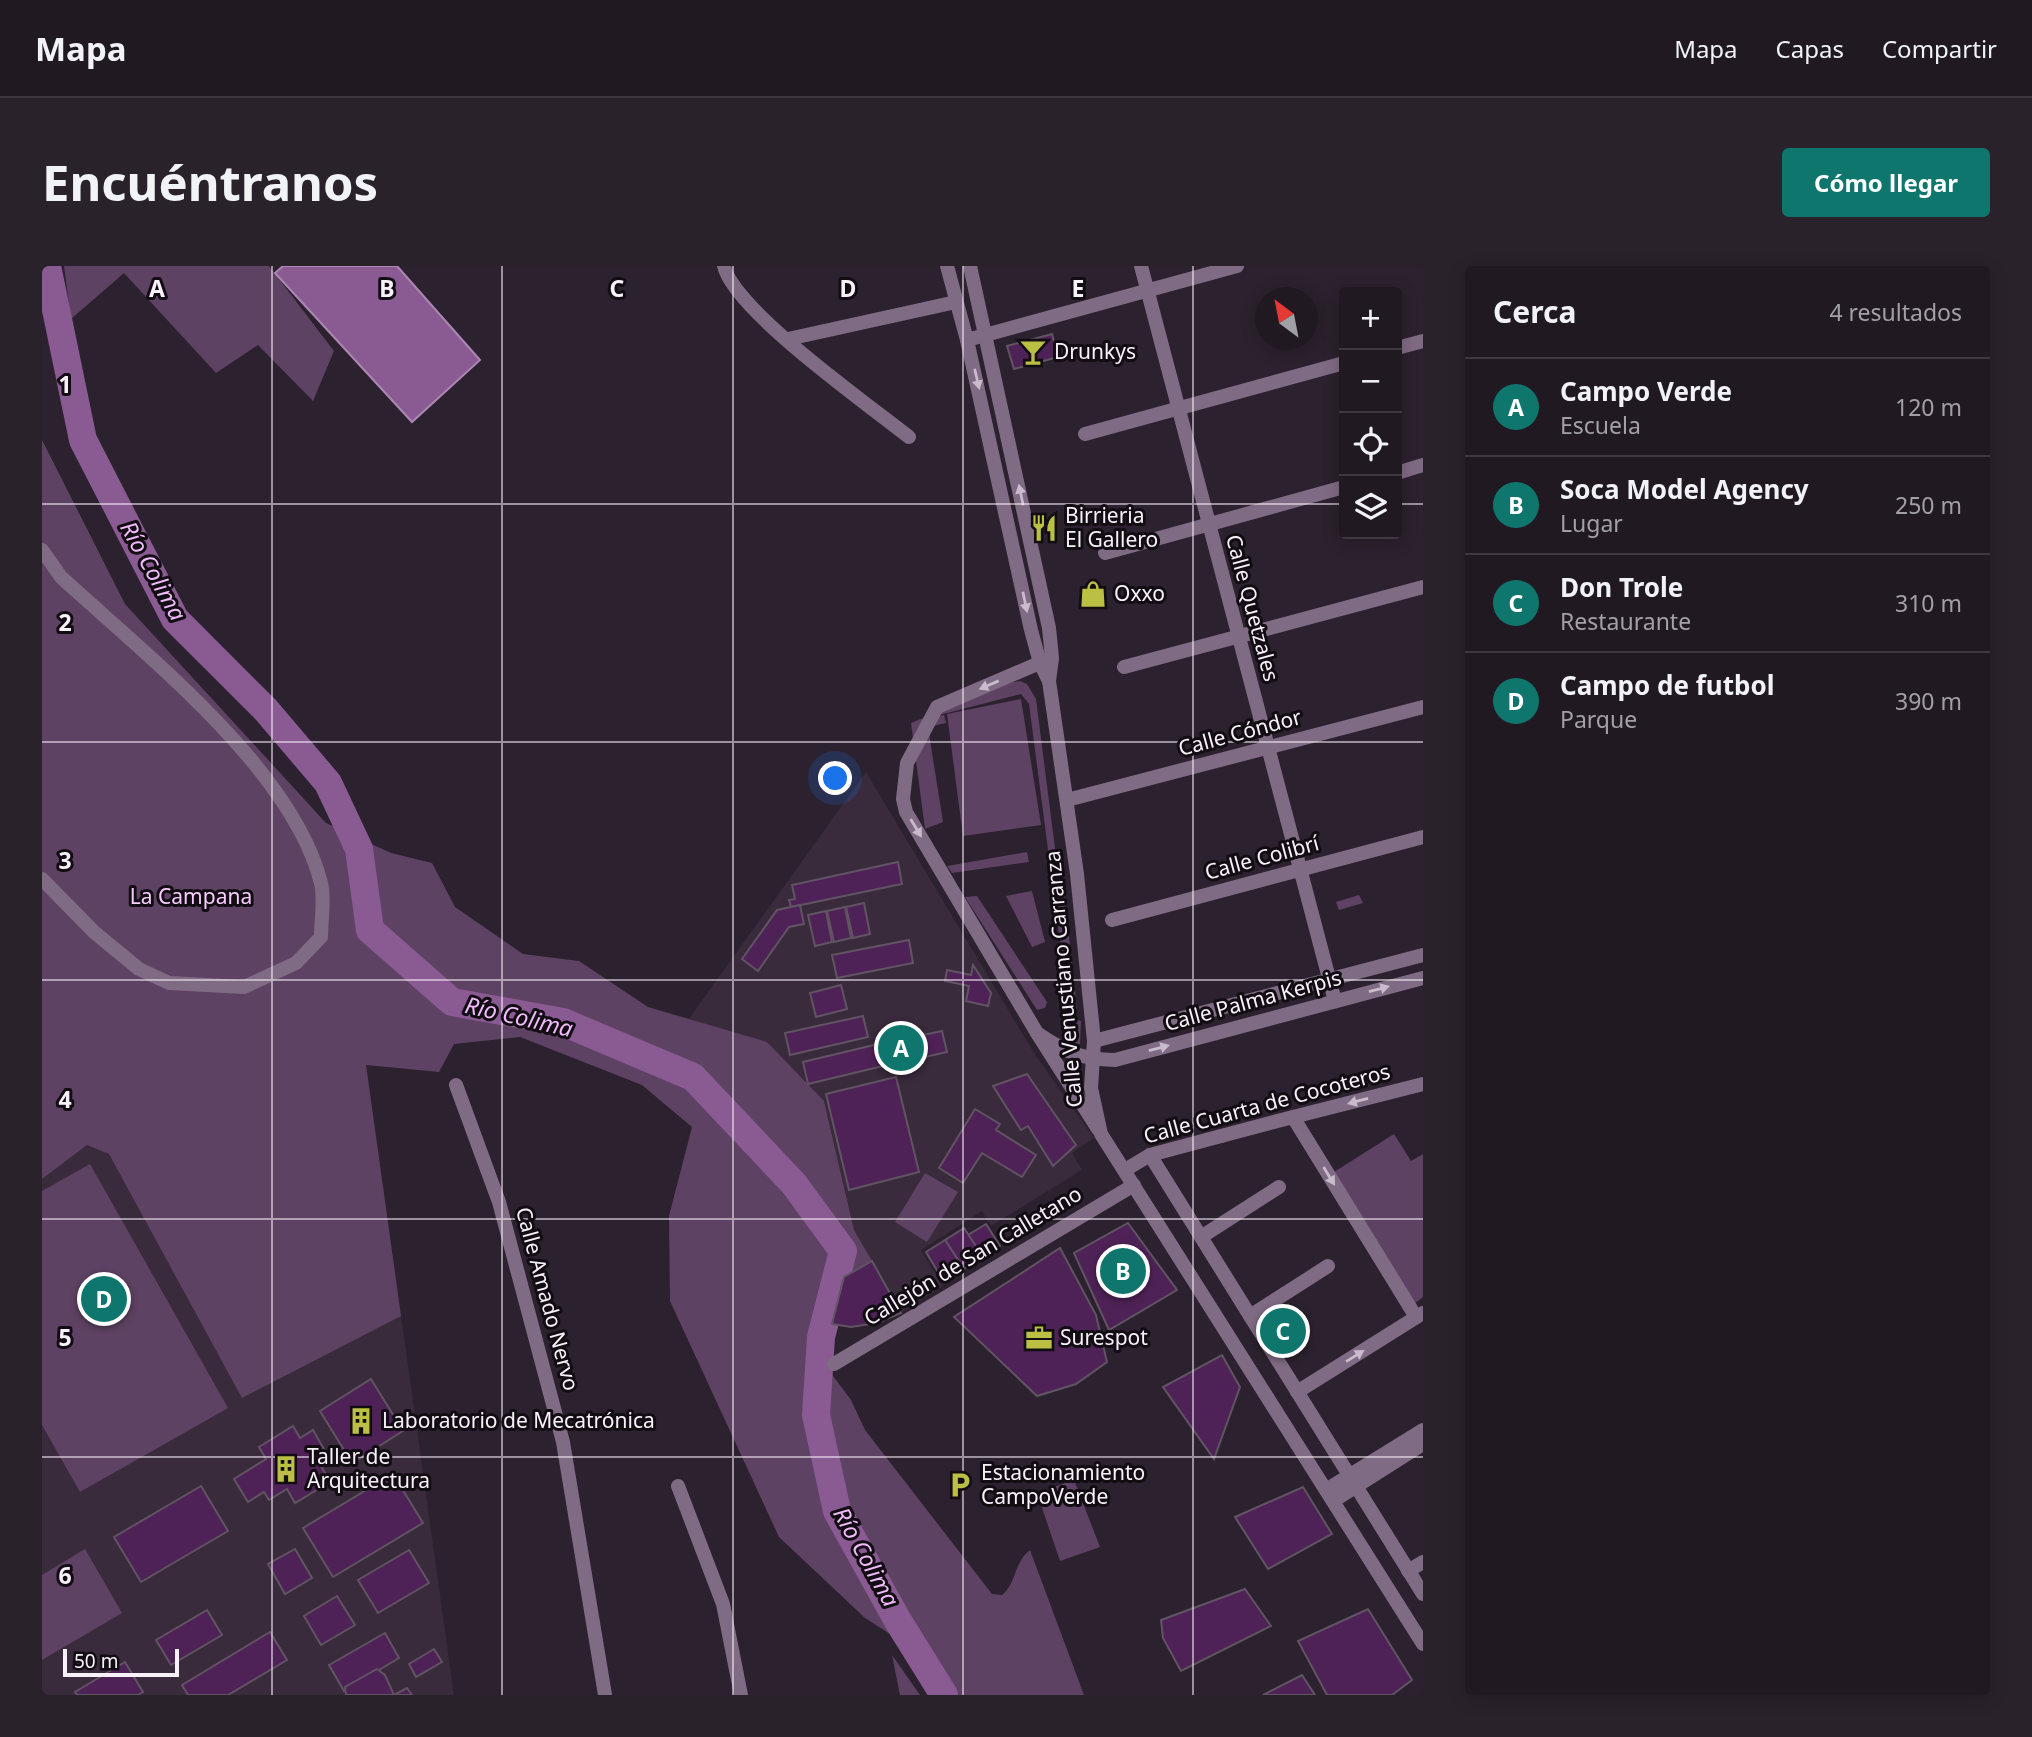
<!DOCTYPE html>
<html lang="es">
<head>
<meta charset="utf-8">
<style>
	body { margin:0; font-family:"Noto Sans",sans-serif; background:#29222a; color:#f1f3f6 }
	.controls { position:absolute; right:21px; top:21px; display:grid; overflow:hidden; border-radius:7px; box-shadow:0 4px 18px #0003 }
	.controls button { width:63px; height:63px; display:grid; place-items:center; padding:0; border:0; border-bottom:2px solid #3e3840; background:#211922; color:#f1f3f6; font:35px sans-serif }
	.compass { position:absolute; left:1213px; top:21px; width:63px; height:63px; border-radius:50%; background:#211922; box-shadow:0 4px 18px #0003; rotate:328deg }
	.scale { position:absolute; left:21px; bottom:18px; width:116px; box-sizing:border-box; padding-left:7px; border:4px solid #f9f1fa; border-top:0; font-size:19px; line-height:24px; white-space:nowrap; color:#f9f1fa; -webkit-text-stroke:5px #120d13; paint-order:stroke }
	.you { position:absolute; left:794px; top:513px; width:24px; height:24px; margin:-18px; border:5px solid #fff; border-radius:50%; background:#1a73e8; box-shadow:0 0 0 10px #1a73e833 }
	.badge { display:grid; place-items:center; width:46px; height:46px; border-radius:50%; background:#0f766e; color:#fff; font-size:23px; font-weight:700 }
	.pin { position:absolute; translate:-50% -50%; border:4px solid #fff; box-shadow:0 2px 7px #0006 }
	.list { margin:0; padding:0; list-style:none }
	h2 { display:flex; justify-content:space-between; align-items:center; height:91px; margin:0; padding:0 28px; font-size:30px }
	h2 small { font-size:23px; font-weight:400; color:#a2a0a5 }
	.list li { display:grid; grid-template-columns:46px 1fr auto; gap:21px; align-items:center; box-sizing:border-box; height:98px; padding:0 28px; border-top:2px solid #3e3840 }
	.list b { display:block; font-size:26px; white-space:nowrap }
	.list p { margin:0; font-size:23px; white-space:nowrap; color:#a2a0a5 }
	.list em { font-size:23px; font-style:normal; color:#a2a0a5 }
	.icon { flex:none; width:38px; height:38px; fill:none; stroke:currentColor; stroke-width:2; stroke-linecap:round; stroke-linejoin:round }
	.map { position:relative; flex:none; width:1381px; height:1429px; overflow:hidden; border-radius:7px }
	header { display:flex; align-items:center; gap:42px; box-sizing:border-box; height:98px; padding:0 35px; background:#211922; border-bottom:2px solid #3e3840 }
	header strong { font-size:33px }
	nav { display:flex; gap:38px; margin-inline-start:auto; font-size:24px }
	.intro { display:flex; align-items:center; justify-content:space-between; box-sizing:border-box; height:168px; padding:0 42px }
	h1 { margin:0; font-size:49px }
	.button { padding:18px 32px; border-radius:7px; background:#0f766e; color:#fff; font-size:24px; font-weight:700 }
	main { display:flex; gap:42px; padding:0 42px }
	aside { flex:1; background:#211922; border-radius:7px; box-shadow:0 4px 18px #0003 }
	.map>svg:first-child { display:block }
	.built { fill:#392a3c }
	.green { fill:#5e4263 }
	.water { fill:#8a5a93; stroke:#ab87b2; stroke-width:2 }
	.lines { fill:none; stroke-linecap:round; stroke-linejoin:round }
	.river { stroke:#8a5a93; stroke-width:28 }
	.building { fill:#4f2257; stroke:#605462; stroke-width:2 }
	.pedestrian { stroke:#806b84; stroke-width:14 }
	.minor { stroke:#806b84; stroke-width:14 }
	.tertiary { stroke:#806b84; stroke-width:14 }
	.oneway { fill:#c9bbcb }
	.grid { fill:none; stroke:#f9f1fa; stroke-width:2; stroke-opacity:0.55 }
	.labels { text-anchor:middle; stroke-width:6; stroke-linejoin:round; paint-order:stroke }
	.poi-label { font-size:21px; fill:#f9f1fa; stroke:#120d13; text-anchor:start }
	.street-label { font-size:21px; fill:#f9f1fa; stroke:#120d13 }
	.park-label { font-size:21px; fill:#f6ccfd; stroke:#120d13 }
	.water-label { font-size:23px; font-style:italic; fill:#f1bafb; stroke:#120d13 }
	.grid-label { font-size:23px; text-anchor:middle; font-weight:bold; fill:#f9f1fa; stroke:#120d13; stroke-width:6; stroke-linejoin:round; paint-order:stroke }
</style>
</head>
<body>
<header>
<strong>Mapa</strong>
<nav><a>Mapa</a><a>Capas</a><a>Compartir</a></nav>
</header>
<div class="intro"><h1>Encuéntranos</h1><a class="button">Cómo llegar</a></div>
<main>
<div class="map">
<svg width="1381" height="1429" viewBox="0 0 1381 1429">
	<rect width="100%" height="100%" fill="#2c212e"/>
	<g class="built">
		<path d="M 824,506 L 992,787 L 1052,872 L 1030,887 L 1040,904 L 949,960 L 940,945 L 879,984 L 901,1020 L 859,1047 L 812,964 L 782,835 L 646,754 Z"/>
		<path d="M 0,766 L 324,798 L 412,1429 L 0,1429 Z"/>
	</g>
	<g class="green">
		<path d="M 22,0 L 227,0 L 292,85 L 271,135 L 216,79 L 174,107 L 82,7 L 29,53 Z"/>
		<path d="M 0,174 L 83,338 L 284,557 L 349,587 L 390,597 L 413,641 L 481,688 L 537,695 L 606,741 L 725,776 L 782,835 L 812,964 L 830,995 L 802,1011 L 780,1095 L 809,1134 L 823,1164 L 950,1328 L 960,1329 C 974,1318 972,1296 988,1284 L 1042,1429 L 914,1429 L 890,1395 L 823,1352 L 737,1271 L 628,1035 L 627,950 L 650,861 L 600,819 L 478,771 L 412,778 L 397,806 L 324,799 L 359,1050 L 200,1132 L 67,888 L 45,879 L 0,913 Z"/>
		<path d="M 978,415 L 985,418 L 994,433 L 1014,590 L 1007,591 L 987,438 L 979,428 L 878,454 L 902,449 L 904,457 L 886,461 L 901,556 L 883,563 L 869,457 L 966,417 Z"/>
		<path d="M 979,433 L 999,559 L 921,570 L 905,448 Z"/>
		<path d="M 985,586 L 987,596 L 910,607 L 905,600 Z"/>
		<path d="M 1021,617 L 1035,743 L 1028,744 L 1010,618 Z"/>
		<path d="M 990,625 L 1003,676 L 990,681 L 964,630 Z"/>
		<path d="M 1317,629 L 1321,637 L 1297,644 L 1294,636 Z"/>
		<path d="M 935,630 L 1005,736 L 1003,742 L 995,744 L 923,631 Z"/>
		<path d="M 1035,754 L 1039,755 L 1038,778 L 1025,780 L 1019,771 L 1030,765 Z"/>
		<path d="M 1352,868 L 1369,895 L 1381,888 L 1381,1031 L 1373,1037 L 1292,906 Z"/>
		<path d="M 48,898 L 186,1142 L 38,1226 L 0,1159 L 0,925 Z"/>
		<path d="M 883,907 L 916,926 L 885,976 L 853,956 Z"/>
		<path d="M 1032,1214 L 1058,1281 L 1018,1295 L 995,1227 Z"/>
		<path d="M 43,1283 L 80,1347 L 0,1394 L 0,1309 Z"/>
		<path d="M 850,1389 L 878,1429 L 858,1429 Z"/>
	</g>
	<path class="water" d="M 241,0 L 355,0 L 438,94 L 370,156 L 233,7 Z"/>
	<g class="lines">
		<path class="river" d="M 5,0 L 41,174 L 133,353 L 224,444 L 286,517 L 317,583 L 328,664 L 410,736 L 521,756 L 651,811 L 752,918 L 801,985 L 779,1071 L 774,1149 L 795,1245 L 856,1355 L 902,1429"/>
	</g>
	<g class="building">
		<path d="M 1010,68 L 1016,91 L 972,103 L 965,80 Z"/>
		<path d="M 856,596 L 860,618 L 749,641 L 747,634 L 753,633 L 750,619 Z"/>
		<path d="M 822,637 L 828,668 L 811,672 L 804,641 Z"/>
		<path d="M 758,639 L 762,658 L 747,661 L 716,705 L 700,693 L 735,644 Z"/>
		<path d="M 803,641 L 809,672 L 792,676 L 785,645 Z"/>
		<path d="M 784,645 L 790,676 L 773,680 L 766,649 Z"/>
		<path d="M 867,674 L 871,697 L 795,712 L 790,689 Z"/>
		<path d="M 931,699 L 949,727 L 946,740 L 924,735 L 927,720 L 903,715 L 905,704 L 929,709 Z"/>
		<path d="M 799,719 L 805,743 L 774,751 L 768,727 Z"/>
		<path d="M 821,750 L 826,771 L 748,789 L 743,767 Z"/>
		<path d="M 900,765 L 905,786 L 843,800 L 839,778 Z"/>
		<path d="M 836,778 L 841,800 L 766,818 L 761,796 Z"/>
		<path d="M 985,808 L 1034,879 L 1011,900 L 986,860 L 979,864 L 951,820 Z"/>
		<path d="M 854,811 L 877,906 L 807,924 L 784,828 Z"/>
		<path d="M 933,843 L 958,858 L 954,864 L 994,889 L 980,911 L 940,887 L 921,917 L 897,902 Z"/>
		<path d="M 1086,957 L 1135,1024 L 1067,1064 L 1032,987 Z"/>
		<path d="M 944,958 L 958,980 L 941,991 L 926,969 Z"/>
		<path d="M 922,962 L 941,991 L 922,1003 L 903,974 Z"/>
		<path d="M 903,974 L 922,1003 L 902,1016 L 884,986 Z"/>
		<path d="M 1018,982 L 1054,1049 L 1065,1096 L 1034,1118 L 995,1130 L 912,1051 Z"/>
		<path d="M 830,995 L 859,1047 L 835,1057 L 809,1061 L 790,1058 L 802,1011 Z"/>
		<path d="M 1180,1089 L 1198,1121 L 1172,1193 L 1121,1121 Z"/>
		<path d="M 329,1113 L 361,1165 L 310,1197 L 278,1145 Z"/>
		<path d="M 251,1160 L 258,1172 L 271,1164 L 284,1187 L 275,1193 L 288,1216 L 253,1237 L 245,1223 L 227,1234 L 222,1226 L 206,1236 L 192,1213 L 224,1193 L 217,1181 Z"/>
		<path d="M 351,1208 L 381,1257 L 291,1311 L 261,1262 Z"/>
		<path d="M 159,1220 L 186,1265 L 99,1316 L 72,1271 Z"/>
		<path d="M 1261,1221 L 1290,1268 L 1226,1303 L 1193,1251 Z"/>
		<path d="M 253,1283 L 270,1312 L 243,1328 L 226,1298 Z"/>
		<path d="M 367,1284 L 387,1317 L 336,1347 L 316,1314 Z"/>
		<path d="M 1203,1323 L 1229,1360 L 1139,1405 L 1121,1372 L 1119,1354 Z"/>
		<path d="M 295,1330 L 313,1359 L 279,1379 L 262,1350 Z"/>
		<path d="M 1326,1343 L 1370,1414 L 1350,1429 L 1285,1429 L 1256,1375 Z"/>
		<path d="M 165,1344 L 180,1369 L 129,1399 L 114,1374 Z"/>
		<path d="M 228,1366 L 245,1394 L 186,1429 L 146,1429 L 140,1419 Z"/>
		<path d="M 343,1367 L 357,1392 L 302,1425 L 287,1399 Z"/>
		<path d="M 392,1383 L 400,1396 L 374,1411 L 367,1398 Z"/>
		<path d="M 83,1396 L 101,1426 L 96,1429 L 35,1429 L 33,1426 Z"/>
		<path d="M 335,1403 L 343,1409 L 352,1429 L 304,1429 L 303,1421 Z"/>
		<path d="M 1260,1409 L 1273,1429 L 1221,1429 Z"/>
		<path d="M 365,1422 L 370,1429 L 352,1429 Z"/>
	</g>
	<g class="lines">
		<g class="pedestrian">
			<path d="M 0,284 L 19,311 C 104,389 251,504 279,617 C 283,633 279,654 279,671 L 254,697 L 202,721 L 127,717 L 97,703 L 52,666 L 0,613"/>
			<path d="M 1179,870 L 1251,851"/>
		</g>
		<g class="minor">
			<path d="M 682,0 C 692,44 827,139 867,171"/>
			<path d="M 1099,0 L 1293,735"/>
			<path d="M 746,73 L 914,36"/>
			<path d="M 925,74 L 1195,0"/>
			<path d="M 1355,82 L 1381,75"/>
			<path d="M 1043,168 L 1302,97"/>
			<path d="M 1355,207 L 1381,199"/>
			<path d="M 1063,287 L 1302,221"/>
			<path d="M 1009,392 L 895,441 L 865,497 L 861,533 L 864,546 L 995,767 C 1023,786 1038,793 1073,794 L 1381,712"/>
			<path d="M 1082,401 L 1381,321"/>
			<path d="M 1070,654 L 1381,571"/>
			<path d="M 1052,775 L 1381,689"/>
			<path d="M 414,819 L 457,936 L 521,1176 L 563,1429"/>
			<path d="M 1108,889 L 1381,1328"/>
			<path d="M 1083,904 L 1108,889 L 1179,870"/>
			<path d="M 1159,971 L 1237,921"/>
			<path d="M 1208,1050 L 1286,1000"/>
			<path d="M 1374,1051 L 1251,851 L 1381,818"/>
			<path d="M 792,1098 L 1092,919"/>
			<path d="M 1255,1126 L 1381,1047"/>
			<path d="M 636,1220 L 681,1338 L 699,1429"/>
			<path d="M 1366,1305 L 1381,1296"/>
		</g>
		<g class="tertiary">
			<path d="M 905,0 L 925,74 L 989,364 L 998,397 L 1007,415"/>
			<path d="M 928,0 L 1007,362 L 1010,392 L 1007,415 L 1035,608 L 1052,775 L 1049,822 L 1059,868 L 1381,1378"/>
			<path d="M 1025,534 L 1381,441"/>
			<path d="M 995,767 L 1056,863"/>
			<path d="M 1284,1224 L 1381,1164"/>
			<path d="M 1291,1235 L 1381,1178"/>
		</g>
	</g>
	<defs><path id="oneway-solid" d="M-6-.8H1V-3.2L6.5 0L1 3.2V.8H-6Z" transform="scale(1.75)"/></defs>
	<g class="oneway">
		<use href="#oneway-solid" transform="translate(935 113) rotate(77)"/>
		<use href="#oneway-solid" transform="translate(979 229) rotate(-102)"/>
		<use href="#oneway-solid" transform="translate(983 336) rotate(78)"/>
		<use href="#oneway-solid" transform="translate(947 419) rotate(157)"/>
		<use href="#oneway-solid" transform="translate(874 562) rotate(59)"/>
		<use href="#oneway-solid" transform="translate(1337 723) rotate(-15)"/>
		<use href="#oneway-solid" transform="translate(1117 782) rotate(-15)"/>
		<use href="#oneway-solid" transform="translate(1316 835) rotate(165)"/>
		<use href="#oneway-solid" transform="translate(1287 910) rotate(58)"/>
		<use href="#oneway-solid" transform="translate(1313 1090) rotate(-32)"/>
	</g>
	<path class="grid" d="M 230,0 L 230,1429M 460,0 L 460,1429M 691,0 L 691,1429M 921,0 L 921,1429M 1151,0 L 1151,1429M 0,238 L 1302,238M 1355,238 L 1381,238M 0,476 L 1381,476M 0,714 L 1381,714M 0,953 L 1381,953M 0,1191 L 1381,1191"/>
	<defs>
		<symbol id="bar-bare" viewBox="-9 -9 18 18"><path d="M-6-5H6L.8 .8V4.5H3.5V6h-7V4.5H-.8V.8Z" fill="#bbc044" stroke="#120d13" stroke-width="2.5" paint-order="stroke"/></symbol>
		<symbol id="restaurant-bare" viewBox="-9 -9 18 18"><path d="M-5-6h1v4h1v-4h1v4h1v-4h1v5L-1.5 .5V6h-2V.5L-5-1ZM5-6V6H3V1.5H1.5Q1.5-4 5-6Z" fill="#bbc044" stroke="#120d13" stroke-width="2.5" paint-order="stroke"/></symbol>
		<symbol id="shop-bare" viewBox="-9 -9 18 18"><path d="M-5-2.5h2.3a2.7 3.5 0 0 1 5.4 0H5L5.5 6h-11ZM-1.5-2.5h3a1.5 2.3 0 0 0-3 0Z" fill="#bbc044" stroke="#120d13" stroke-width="2.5" paint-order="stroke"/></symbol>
		<symbol id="office-bare" viewBox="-9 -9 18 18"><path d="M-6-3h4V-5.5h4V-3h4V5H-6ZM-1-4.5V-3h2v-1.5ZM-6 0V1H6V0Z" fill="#bbc044" stroke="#120d13" stroke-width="2.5" paint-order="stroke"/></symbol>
		<symbol id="building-bare" viewBox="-9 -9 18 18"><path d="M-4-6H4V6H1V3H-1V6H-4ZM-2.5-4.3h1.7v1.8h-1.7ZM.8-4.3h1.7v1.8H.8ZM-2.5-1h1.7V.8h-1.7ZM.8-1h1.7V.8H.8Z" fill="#bbc044" stroke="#120d13" stroke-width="2.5" paint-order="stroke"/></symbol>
		<symbol id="parking-bare" viewBox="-9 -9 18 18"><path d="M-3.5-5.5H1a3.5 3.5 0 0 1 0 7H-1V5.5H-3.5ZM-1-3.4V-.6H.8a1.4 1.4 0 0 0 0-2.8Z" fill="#bbc044" stroke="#120d13" stroke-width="2.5" paint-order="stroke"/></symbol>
	</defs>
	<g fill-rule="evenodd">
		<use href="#bar-bare" x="972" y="67" width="38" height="38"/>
		<use href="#restaurant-bare" x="983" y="243" width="38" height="38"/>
		<use href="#shop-bare" x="1032" y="309" width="38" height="38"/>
		<use href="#office-bare" x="978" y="1053" width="38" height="38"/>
		<use href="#building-bare" x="300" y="1136" width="38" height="38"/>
		<use href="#building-bare" x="225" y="1184" width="38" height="38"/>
		<use href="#parking-bare" x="899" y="1200" width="38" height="38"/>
	</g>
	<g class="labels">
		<g class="poi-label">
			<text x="1012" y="93">Drunkys</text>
			<text x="1023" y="257">Birrieria<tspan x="1023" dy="24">El Gallero</tspan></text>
			<text x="1072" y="335">Oxxo</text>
			<text x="1018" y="1079">Surespot</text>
			<text x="340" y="1162">Laboratorio de Mecatrónica</text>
			<text x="265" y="1198">Taller de<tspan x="265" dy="24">Arquitectura</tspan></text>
			<text x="939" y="1214">Estacionamiento<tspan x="939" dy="24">CampoVerde</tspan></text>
		</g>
		<g class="street-label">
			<text transform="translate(1210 342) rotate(75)" y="7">Calle Quetzales</text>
			<text transform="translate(1198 467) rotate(-15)" y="7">Calle Cóndor</text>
			<text transform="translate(1220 592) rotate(-15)" y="7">Calle Colibrí</text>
			<text transform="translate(1022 713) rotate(-95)" y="7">Calle Venustiano Carranza</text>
			<text transform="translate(1211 735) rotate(-15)" y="7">Calle Palma Kerpis</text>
			<text transform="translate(1225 838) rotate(-15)" y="7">Calle Cuarta de Cocoteros</text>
			<text transform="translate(931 990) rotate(-31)" y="7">Callejón de San Calletano</text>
			<text transform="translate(505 1033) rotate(75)" y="7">Calle Amado Nervo</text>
		</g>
		<g class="park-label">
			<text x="149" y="638">La Campana</text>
		</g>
		<g class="water-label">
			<text transform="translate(111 305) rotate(61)" y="8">Río Colima</text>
			<text transform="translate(477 751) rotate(13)" y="8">Río Colima</text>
			<text transform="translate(824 1291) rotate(61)" y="8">Río Colima</text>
		</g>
	</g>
	<g class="grid-label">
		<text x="115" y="31">A</text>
		<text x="345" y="31">B</text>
		<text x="575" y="31">C</text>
		<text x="806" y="31">D</text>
		<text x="1036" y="31">E</text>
		<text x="23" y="127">1</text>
		<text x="23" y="365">2</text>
		<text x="23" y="603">3</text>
		<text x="23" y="842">4</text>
		<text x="23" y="1080">5</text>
		<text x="23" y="1318">6</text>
	</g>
</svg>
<div class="controls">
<button>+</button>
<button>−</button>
<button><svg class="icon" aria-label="locate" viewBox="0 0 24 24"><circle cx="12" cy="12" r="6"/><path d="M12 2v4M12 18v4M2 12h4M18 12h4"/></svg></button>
<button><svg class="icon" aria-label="layers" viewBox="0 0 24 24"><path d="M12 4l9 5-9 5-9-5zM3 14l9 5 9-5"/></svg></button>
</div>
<svg class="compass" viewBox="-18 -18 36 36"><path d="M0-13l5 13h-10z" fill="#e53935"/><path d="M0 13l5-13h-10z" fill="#a2a0a5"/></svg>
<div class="scale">50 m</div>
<div class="you"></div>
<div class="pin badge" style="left:859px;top:782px">A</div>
<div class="pin badge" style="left:1081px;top:1005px">B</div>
<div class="pin badge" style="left:1241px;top:1065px">C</div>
<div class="pin badge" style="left:62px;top:1033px">D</div>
</div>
<aside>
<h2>Cerca<small>4 resultados</small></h2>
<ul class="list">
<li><span class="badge">A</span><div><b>Campo Verde</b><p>Escuela</p></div><em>120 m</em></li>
<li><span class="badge">B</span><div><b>Soca Model Agency</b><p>Lugar</p></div><em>250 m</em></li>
<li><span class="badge">C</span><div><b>Don Trole</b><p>Restaurante</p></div><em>310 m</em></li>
<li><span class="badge">D</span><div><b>Campo de futbol</b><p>Parque</p></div><em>390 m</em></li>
</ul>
</aside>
</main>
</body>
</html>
